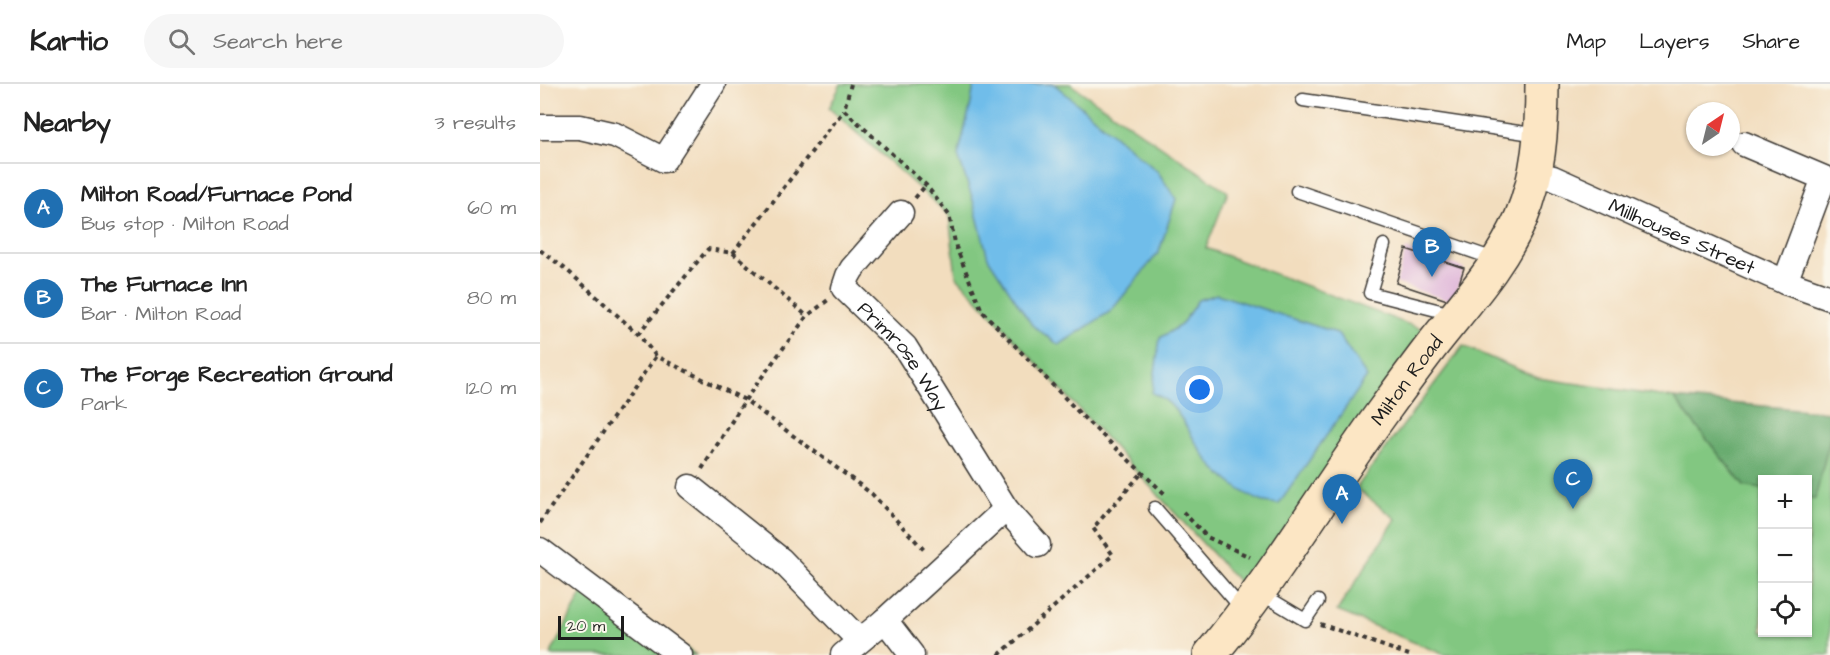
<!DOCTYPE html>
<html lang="en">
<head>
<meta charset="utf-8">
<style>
	body { margin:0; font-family:"Architects Daughter",sans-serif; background:#f6f6f6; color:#222 }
	.controls { position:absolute; right:18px; bottom:18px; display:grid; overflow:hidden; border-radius:0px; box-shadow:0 2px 4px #0004 }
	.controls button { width:54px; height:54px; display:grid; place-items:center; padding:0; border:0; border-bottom:2px solid #e0e0e0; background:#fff; color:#222; font:30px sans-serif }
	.compass { position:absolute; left:1146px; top:18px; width:54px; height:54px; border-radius:50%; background:#fff; box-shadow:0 2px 4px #0004; rotate:35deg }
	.scale { position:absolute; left:18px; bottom:15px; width:66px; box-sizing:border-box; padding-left:6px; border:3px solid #1c1c1c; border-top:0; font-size:16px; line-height:21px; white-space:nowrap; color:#1c1c1c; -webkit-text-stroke:4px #fbf7ec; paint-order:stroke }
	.you { position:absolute; left:660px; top:306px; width:21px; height:21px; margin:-15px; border:4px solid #fff; border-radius:50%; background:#1a73e8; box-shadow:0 0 0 9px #1a73e833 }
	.badge { display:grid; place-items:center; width:39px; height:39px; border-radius:50%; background:#1f6fb2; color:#fff; font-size:20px; font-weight:700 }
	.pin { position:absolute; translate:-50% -50px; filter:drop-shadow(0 2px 3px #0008) }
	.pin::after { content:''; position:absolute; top:32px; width:21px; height:18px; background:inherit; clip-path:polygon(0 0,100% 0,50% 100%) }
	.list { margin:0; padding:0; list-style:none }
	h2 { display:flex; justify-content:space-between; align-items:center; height:78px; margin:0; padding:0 24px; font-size:26px }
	h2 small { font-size:20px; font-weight:400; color:#767676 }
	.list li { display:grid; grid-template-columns:39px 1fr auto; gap:18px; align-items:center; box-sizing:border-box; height:90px; padding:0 24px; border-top:2px solid #e0e0e0 }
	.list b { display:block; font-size:22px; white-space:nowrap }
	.list p { margin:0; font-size:20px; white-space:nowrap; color:#767676 }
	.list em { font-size:20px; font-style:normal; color:#767676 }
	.icon { flex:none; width:33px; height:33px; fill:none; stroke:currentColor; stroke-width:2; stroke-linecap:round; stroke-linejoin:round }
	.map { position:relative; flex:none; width:1290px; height:571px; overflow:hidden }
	header { display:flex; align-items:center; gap:36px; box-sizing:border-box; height:84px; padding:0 30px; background:#fff; border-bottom:2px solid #e0e0e0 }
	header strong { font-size:28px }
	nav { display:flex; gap:33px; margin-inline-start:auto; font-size:21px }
	.search { width:420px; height:54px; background:#f6f6f6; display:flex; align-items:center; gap:15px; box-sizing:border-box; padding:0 21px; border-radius:33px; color:#767676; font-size:22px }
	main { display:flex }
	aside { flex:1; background:#fff }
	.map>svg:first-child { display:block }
	.green { fill:#82c781; stroke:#4f724e; stroke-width:1.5 }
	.forest { fill:#69ac6f; stroke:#426446; stroke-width:1.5 }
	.water { fill:#70bdea; stroke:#466c83; stroke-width:1.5 }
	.building { fill:#deb3d8 }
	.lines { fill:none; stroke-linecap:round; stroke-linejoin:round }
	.lane-casing { stroke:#3c3934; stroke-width:15 }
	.street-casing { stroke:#3c3934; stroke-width:27 }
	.secondary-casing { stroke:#3c3934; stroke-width:36 }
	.path { stroke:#3c3934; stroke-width:4; stroke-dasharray:4.5 4.5; stroke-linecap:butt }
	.lane { stroke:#fff; stroke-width:12 }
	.street { stroke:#fff; stroke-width:24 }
	.secondary { stroke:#fce6c4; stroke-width:33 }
	.labels { text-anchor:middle; stroke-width:6; stroke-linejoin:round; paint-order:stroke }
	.street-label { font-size:20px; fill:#1c1c1c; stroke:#fbf7ec }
</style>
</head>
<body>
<header>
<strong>Kartio</strong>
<div class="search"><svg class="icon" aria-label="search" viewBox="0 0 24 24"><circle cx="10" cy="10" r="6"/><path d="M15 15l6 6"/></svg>Search here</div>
<nav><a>Map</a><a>Layers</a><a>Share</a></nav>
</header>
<main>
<aside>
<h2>Nearby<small>3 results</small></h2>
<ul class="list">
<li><span class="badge">A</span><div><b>Milton Road/Furnace Pond</b><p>Bus stop · Milton Road</p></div><em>60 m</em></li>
<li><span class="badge">B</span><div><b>The Furnace Inn</b><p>Bar · Milton Road</p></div><em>80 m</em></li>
<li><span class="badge">C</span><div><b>The Forge Recreation Ground</b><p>Park</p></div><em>120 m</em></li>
</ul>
</aside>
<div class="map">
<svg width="1290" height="571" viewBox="0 0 1290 571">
	<rect width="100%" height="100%" fill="#fbf7ec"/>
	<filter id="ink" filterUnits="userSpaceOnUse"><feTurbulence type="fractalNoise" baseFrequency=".0167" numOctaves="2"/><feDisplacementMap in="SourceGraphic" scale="12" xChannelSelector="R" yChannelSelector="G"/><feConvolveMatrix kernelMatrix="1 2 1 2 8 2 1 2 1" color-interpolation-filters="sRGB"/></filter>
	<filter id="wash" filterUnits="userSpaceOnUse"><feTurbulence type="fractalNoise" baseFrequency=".008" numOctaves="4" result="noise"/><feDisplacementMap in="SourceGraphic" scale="24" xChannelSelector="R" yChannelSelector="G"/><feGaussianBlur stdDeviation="1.35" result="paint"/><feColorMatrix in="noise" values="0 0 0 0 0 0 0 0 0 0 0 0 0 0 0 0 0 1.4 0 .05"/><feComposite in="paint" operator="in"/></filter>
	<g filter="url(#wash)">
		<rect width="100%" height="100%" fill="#f2ddbe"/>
		<g class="green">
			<path d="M 301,0 L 530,0 L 688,108 L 666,164 L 884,246 L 705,505 L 416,192 L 409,131 L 289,24 Z"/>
			<path d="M 923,262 L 998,294 L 1134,314 L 1204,402 L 1222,405 L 1222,548 L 1268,548 L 1268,413 L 1275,414 L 1290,354 L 1290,571 L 905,571 L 797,527 L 856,435 L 816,404 Z"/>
			<path d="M 49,497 L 156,571 L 10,571 Z"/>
		</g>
		<path class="forest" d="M 1134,314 L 1290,328 L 1290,354 L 1275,415 L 1268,413 L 1268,396 L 1222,396 L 1222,405 L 1204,402 Z"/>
		<g class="water">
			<path d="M 434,0 L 514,0 L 618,88 L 636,115 L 619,168 L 571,227 L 519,261 L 492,241 L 448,174 L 432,113 L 418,72 L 431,19 Z"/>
			<path d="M 677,210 L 797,249 L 827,293 L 739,420 C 733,419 727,419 721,417 C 702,410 675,388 664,371 C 648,350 639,318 612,309 L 620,254 L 641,241 L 658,216 Z"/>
		</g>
		<g id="blocks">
			<path class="building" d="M 866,165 L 924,184 L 913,218 L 856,199 Z"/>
		</g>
	</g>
	<g filter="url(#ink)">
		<use href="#blocks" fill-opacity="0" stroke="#3c3934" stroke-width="1.5"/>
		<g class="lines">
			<defs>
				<g id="lane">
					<path d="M 763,16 L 999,51"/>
					<path d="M 757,107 L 957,176"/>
					<path d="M 844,161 L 830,209 L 912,230"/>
					<path d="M 615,424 L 703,526"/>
					<path d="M 720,509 L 765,536 L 778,517"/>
				</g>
				<g id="street">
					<path d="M 0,43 L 40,43 L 75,51 L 124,76 L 173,0"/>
					<path d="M 1204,60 L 1284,94 L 1245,198"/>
					<path id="s1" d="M 996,90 L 1013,94 L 1245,198 L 1290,214"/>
					<path id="s2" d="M 361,129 L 312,185 L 308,192 L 304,204 L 365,263 L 466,425 L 498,461"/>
					<path d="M 150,403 L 240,475 L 319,556"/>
					<path d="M 0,466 L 140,571"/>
					<path d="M 345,536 L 372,571"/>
					<path d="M 303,571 L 345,536 L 466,425"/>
				</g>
				<g id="secondary">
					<path id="s3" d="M 670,571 C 734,494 785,407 844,326 C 860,304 876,282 893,260 C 925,219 960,182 981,134 C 999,92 1002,46 1002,0"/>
				</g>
			</defs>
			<use href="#lane" class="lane-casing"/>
			<use href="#street" class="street-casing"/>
			<use href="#secondary" class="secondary-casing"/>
			<g class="path">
				<path d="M 311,0 L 304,26 L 386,101 L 409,131 L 416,163 L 442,227 L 546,336 L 625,410"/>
				<path d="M 375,114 L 386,101"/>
				<path d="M 0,166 L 28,187 L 98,250 L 116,272 L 205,316 L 332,410 L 386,468"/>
				<path d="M 193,169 L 304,26"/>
				<path d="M 98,250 L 168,165 L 193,169 L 267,232"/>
				<path d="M 162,385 L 205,316 L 267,232 L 288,216"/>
				<path d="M 643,428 L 667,453 L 710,473"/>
				<path d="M 0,439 L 116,272"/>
				<path d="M 780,540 L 869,571"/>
				<path d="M 459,571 L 573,471 L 553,444 L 602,389"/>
			</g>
			<use href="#lane" class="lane"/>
			<use href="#street" class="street"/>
			<use href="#secondary" class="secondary"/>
		</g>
	</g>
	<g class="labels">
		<g class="street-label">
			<text dy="7" stroke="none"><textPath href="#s1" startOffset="159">Millhouses Street</textPath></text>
			<text dy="7" stroke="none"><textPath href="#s2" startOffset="186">Primrose Way</textPath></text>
			<text dy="7" stroke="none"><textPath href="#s3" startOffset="338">Milton Road</textPath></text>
		</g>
	</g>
</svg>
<div class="controls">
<button>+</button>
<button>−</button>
<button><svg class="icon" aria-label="locate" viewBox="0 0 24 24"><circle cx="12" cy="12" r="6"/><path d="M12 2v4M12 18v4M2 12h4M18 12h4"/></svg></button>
</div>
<svg class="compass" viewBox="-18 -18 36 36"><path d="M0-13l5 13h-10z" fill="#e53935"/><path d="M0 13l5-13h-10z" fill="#767676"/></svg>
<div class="scale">20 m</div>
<div class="you"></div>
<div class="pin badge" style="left:802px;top:440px">A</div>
<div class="pin badge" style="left:892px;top:193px">B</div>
<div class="pin badge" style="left:1033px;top:425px">C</div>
</div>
</main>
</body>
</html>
